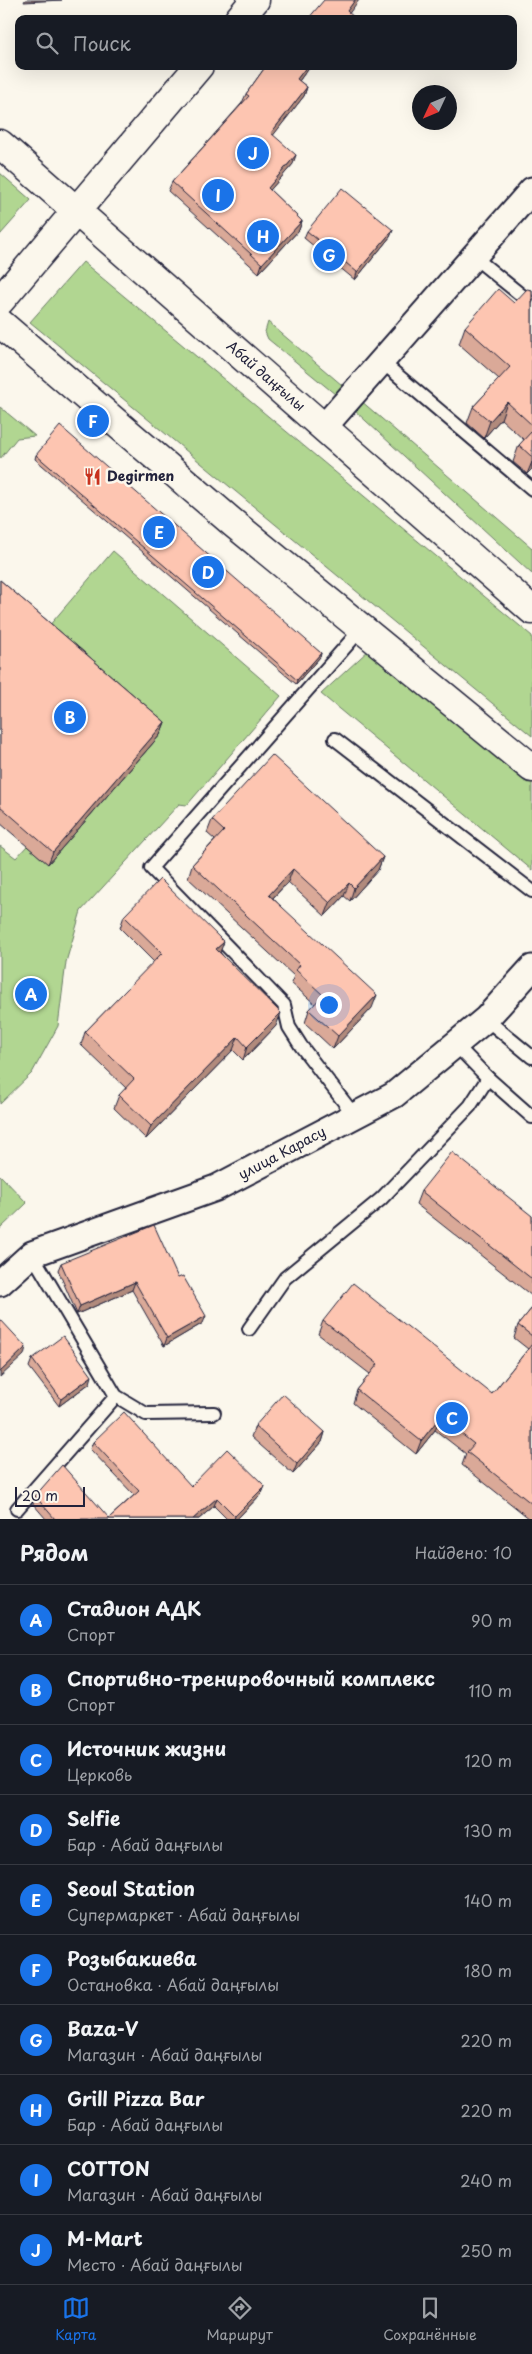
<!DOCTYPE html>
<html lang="ru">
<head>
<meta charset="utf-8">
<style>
	body { margin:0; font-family:"Playpen Sans",sans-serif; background:#242831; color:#f1f3f6 }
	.compass { position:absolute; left:412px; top:85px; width:45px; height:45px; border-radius:50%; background:#171b24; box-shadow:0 5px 20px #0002; rotate:226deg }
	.scale { position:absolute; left:15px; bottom:12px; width:70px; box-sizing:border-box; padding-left:5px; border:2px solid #22223b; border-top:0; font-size:14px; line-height:18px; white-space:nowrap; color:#22223b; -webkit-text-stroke:4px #fbf7ec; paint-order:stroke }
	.you { position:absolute; left:328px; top:1004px; width:18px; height:18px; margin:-12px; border:4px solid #fff; border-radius:50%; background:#1a73e8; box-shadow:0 0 0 8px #1a73e833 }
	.badge { display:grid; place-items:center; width:32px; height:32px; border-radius:50%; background:#1a73e8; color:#fff; font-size:16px; font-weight:700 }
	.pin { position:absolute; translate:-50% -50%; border:2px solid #fff; box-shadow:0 1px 5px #0006 }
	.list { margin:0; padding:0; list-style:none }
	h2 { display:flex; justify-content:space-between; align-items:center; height:65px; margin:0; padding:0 20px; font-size:21px }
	h2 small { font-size:16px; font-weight:400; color:#9ea1a6 }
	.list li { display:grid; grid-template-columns:32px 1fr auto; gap:15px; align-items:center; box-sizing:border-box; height:70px; padding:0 20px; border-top:1px solid #363941 }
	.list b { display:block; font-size:19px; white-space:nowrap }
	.list p { margin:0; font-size:16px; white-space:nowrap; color:#9ea1a6 }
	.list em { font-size:16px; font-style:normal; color:#9ea1a6 }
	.icon { flex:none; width:28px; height:28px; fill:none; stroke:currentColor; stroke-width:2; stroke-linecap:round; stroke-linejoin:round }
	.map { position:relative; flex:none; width:532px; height:1519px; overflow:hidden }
	.search { position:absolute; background:#171b24; box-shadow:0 5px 20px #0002; left:15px; right:15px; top:15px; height:55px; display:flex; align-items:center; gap:12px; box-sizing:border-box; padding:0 18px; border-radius:10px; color:#9ea1a6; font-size:19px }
	.sheet { height:765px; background:#171b24 }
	nav { display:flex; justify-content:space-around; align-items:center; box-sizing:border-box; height:70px; border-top:1px solid #363941; background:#171b24; font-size:14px; color:#9ea1a6 }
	nav a { display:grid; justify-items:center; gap:2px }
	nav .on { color:#1a73e8 }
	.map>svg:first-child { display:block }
	.green { fill:#b1d691; stroke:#6a7c66 }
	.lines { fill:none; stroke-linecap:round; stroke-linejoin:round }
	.lane-casing { stroke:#22223b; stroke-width:16 }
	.street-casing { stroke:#22223b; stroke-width:29 }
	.secondary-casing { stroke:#22223b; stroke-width:31 }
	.lane { stroke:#fbf7ec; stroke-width:12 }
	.street { stroke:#fbf7ec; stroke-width:25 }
	.secondary { stroke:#fbf7ec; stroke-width:28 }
	.wall { fill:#daa998; stroke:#22223b }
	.shaded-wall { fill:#b18a7c; stroke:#22223b }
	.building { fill:#fdc5b1; stroke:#22223b }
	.labels { text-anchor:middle; stroke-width:5; stroke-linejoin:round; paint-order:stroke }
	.street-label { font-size:14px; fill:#22223b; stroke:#fbf7ec }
	.poi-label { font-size:14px; font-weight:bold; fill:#22223b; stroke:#fbf7ec; text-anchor:start }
</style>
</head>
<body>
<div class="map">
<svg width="532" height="1519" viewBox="0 0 532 1519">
	<rect width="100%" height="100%" fill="#fbf7ec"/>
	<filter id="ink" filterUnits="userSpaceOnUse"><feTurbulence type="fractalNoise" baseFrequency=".02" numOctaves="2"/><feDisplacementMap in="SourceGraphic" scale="10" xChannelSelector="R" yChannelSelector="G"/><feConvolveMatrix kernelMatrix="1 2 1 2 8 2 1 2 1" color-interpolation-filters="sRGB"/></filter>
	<g filter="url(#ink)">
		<g class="green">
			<path d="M 0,173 L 31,200 L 0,235 Z"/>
			<path d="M 83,262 L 532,636 L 532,736 L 30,322 Z"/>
			<path d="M 268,322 L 349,391 L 341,399 L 268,339 L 265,332 Z"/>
			<path d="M 360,400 L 532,548 L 532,574 L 353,409 Z"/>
			<path d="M 0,407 L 35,436 L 17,438 L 0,459 Z"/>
			<path d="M 113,551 L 281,696 L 187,805 L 179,804 L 81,911 L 66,962 L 58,1026 L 32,1073 L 0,1104 L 0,846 L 16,858 L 27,846 L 48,864 L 42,634 Z"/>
			<path d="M 371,648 L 532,777 L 532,870 L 321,694 Z"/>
			<path d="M 0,1175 L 27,1203 L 0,1229 Z"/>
		</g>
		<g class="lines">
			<defs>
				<g id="lane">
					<path d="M 474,257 L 526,299"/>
					<path d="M 382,362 L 532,489"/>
					<path d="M 335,739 L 532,891"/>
					<path d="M 486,1019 L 532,1057"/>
					<path d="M 455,1044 L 488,1078 L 532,1117"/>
					<path d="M 354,1115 L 301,1046 L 289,1027 L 284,1005 L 151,868 L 362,628"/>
					<path d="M 32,1254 L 116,1396 L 146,1414 L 214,1413"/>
					<path d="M 249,1329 L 285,1278 L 381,1199 L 470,1106 L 488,1078"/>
					<path d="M 17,1509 L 116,1396"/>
				</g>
				<g id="street">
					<path d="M 324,427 L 532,190"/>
					<path d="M 0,1283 L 32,1254 L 216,1188 L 394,1095 L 486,1019 L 532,968"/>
				</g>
				<g id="secondary">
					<path d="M 239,19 L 255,0"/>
					<path d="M 0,144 L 532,610"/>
					<path d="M 0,301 L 199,66"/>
					<path d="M 0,323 L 233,523 L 532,768"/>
				</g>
			</defs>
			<use href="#lane" class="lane-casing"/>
			<use href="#street" class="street-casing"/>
			<use href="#secondary" class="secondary-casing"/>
			<use href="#lane" class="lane"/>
			<use href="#street" class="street"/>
			<use href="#secondary" class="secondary"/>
		</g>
		<g class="wall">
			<path d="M 266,66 L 310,66 L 299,81 L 307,87 L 304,96 L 273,135 L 293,164 L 270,190 L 302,221 L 299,230 L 259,273 L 168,191 L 172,182 L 242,103 L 246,94 Z"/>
			<path d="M 393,230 L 390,237 L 355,280 L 304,238 L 307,231 Z"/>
			<path d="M 532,290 L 532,469 L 527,474 L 513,462 L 519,445 L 524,440 L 501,419 L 484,438 L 467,423 L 473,407 L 499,379 L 459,344 L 465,327 L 514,303 Z"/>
			<path d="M 36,455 L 321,653 L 320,657 L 296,684 L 35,459 Z"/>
			<path d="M 0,580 L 165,722 L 160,735 L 48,864 L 0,823 Z"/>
			<path d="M 212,820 L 383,857 L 378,870 L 350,901 L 344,896 L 325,916 L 288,882 L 273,898 L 372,1008 L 333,1049 L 305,1023 L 309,1010 L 315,1004 L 291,983 L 294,976 L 188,878 L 192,865 L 215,840 L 207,833 Z"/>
			<path d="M 124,916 L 220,952 L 276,1026 L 243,1060 L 233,1050 L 146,1139 L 114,1108 L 119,1095 L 126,1088 L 81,1045 L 85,1032 L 154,962 L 120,928 Z"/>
			<path d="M 421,1191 L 532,1216 L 532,1296 L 416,1204 Z"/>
			<path d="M 61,1263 L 178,1278 L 203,1323 L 164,1346 L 132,1290 L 77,1314 L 58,1270 Z"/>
			<path d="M 532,1308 L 532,1519 L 530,1519 L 462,1465 L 466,1454 L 435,1430 L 416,1454 L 353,1403 L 357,1390 L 370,1374 L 318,1334 L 323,1321 L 492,1394 L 528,1349 L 514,1338 L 518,1325 Z"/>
			<path d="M 32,1359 L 90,1383 L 59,1406 L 29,1367 Z"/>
			<path d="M 255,1426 L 325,1432 L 322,1442 L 293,1474 L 251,1437 Z"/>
			<path d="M 93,1442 L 191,1486 L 265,1486 L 262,1493 L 237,1519 L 227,1519 L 214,1506 L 199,1519 L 46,1519 L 33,1504 L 35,1496 L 109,1518 L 134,1495 L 90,1449 Z"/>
		</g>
		<g class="shaded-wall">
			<path d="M 25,0 L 62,0 L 24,2 Z"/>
			<path d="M 355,0 L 359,0 L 345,19 L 347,11 Z"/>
			<path d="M 307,66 L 310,66 L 294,88 L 297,79 Z"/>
			<path d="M 307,87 L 304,96 L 268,142 L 271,133 Z"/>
			<path d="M 296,155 L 293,164 L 265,196 L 268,188 Z"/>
			<path d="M 302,221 L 299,230 L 259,273 L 262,264 Z"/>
			<path d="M 393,230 L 390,237 L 355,280 L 357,272 Z"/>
			<path d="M 507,402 L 501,419 L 484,438 L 490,421 Z"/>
			<path d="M 532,462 L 532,469 L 527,474 Z"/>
			<path d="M 321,653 L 320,657 L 296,684 L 297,680 Z"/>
			<path d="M 165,722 L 160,735 L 48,864 L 53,852 Z"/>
			<path d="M 383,857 L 378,870 L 350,901 L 354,888 Z"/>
			<path d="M 293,869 L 288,882 L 264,907 L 269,895 Z"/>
			<path d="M 349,883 L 344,896 L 325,916 L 330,903 Z"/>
			<path d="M 224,942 L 219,955 L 216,949 Z"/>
			<path d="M 377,995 L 372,1008 L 333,1049 L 338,1036 Z"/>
			<path d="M 281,1013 L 276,1026 L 243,1060 L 247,1047 Z"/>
			<path d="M 238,1037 L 233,1050 L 146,1139 L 151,1126 Z"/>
			<path d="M 135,1282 L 132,1290 L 77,1314 L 80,1306 Z"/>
			<path d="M 206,1316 L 203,1323 L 164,1346 L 167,1338 Z"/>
			<path d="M 26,1347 L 24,1355 L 0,1377 L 0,1372 Z"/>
			<path d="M 92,1376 L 90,1383 L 59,1406 L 61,1399 Z"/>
			<path d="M 440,1417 L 435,1430 L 416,1454 L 421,1441 Z"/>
			<path d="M 325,1432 L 322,1442 L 293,1474 L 297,1464 Z"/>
			<path d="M 265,1486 L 262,1493 L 237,1519 L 234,1519 L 235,1516 Z"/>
			<path d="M 217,1498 L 214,1506 L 199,1519 L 193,1519 Z"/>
		</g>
		<g class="building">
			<path d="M 324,0 L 355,0 L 347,11 L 356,19 L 308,19 Z"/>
			<path d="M 266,66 L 307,66 L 297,79 L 307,87 L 271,133 L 296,155 L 268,188 L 302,221 L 262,264 L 172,182 L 249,96 L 246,94 Z"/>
			<path d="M 342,188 L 393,230 L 357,272 L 307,231 Z"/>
			<path d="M 498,289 L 514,303 L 527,289 L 532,290 L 532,425 L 507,402 L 490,421 L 473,407 L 510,367 L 465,327 Z"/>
			<path d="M 60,426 L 321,653 L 297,680 L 36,455 Z"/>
			<path d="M 532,431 L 532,457 L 519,445 Z"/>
			<path d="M 0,580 L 165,722 L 53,852 L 0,806 Z"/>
			<path d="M 272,755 L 383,857 L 354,888 L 349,883 L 330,903 L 293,869 L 269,895 L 377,995 L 338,1036 L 309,1010 L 323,995 L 296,970 L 300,965 L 192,865 L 224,831 L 212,820 Z"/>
			<path d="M 160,879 L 224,942 L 216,949 L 281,1013 L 247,1047 L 238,1037 L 151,1126 L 119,1095 L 134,1079 L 85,1032 L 162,953 L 124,916 Z"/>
			<path d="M 452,1152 L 532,1216 L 532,1279 L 421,1191 Z"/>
			<path d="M 154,1225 L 178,1278 L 183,1276 L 206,1316 L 167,1338 L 135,1282 L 80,1306 L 61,1263 Z"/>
			<path d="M 353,1283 L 492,1394 L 532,1344 L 532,1504 L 467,1452 L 474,1444 L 440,1417 L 421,1441 L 357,1390 L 378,1364 L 323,1321 Z"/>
			<path d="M 532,1308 L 532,1336 L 518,1325 Z"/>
			<path d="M 0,1319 L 26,1347 L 0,1372 Z"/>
			<path d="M 63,1336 L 92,1376 L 61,1399 L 32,1359 Z"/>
			<path d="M 283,1394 L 325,1432 L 297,1464 L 255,1426 Z"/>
			<path d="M 124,1412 L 191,1486 L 227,1449 L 265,1486 L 235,1516 L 217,1498 L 193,1519 L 55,1519 L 35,1496 L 62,1465 L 109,1518 L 139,1491 L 93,1442 Z"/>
		</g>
	</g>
	<defs>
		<symbol id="restaurant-bare" viewBox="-9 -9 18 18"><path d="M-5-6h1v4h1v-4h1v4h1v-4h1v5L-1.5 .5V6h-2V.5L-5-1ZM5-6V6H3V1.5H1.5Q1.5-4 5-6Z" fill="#c8321e" stroke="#fbf7ec" stroke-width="2.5" paint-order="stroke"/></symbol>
	</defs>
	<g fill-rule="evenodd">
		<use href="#restaurant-bare" x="80" y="464" width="25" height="25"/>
	</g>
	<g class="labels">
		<g class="street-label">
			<text transform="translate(266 376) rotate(41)" y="5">Абай даңғылы</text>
			<text transform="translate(282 1153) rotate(-28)" y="5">улица Карасу</text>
		</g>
		<g class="poi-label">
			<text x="107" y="481">Degirmen</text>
		</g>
	</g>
</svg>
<svg class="compass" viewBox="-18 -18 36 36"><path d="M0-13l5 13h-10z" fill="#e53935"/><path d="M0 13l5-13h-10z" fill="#9ea1a6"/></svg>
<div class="scale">20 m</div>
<div class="you"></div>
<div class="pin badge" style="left:31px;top:994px">A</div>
<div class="pin badge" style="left:70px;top:717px">B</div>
<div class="pin badge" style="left:452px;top:1418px">C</div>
<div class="pin badge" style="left:208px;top:572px">D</div>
<div class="pin badge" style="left:159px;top:532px">E</div>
<div class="pin badge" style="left:93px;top:421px">F</div>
<div class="pin badge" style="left:329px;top:255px">G</div>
<div class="pin badge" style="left:263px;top:236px">H</div>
<div class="pin badge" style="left:218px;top:195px">I</div>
<div class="pin badge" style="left:253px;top:153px">J</div>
<div class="search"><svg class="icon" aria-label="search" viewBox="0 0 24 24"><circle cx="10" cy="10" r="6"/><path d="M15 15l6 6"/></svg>Поиск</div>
</div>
<section class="sheet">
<h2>Рядом<small>Найдено: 10</small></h2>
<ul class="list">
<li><span class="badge">A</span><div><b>Стадион АДК</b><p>Спорт</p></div><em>90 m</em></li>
<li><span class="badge">B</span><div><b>Спортивно-тренировочный комплекс</b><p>Спорт</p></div><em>110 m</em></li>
<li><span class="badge">C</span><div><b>Источник жизни</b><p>Церковь</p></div><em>120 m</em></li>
<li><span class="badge">D</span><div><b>Selfie</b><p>Бар · Абай даңғылы</p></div><em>130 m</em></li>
<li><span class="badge">E</span><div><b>Seoul Station</b><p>Супермаркет · Абай даңғылы</p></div><em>140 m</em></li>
<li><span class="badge">F</span><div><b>Розыбакиева</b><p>Остановка · Абай даңғылы</p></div><em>180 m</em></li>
<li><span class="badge">G</span><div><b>Baza-V</b><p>Магазин · Абай даңғылы</p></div><em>220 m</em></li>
<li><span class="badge">H</span><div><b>Grill Pizza Bar</b><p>Бар · Абай даңғылы</p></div><em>220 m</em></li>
<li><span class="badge">I</span><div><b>COTTON</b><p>Магазин · Абай даңғылы</p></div><em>240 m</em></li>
<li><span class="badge">J</span><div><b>M-Mart</b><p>Место · Абай даңғылы</p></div><em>250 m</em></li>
</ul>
</section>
<nav>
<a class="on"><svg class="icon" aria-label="map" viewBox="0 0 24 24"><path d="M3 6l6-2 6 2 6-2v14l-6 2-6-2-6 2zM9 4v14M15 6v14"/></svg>Карта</a>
<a><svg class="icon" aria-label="directions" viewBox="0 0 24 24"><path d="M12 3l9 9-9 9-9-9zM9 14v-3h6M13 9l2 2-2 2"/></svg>Маршрут</a>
<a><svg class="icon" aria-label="saved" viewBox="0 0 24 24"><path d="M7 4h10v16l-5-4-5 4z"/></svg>Сохранённые</a>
</nav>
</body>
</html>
